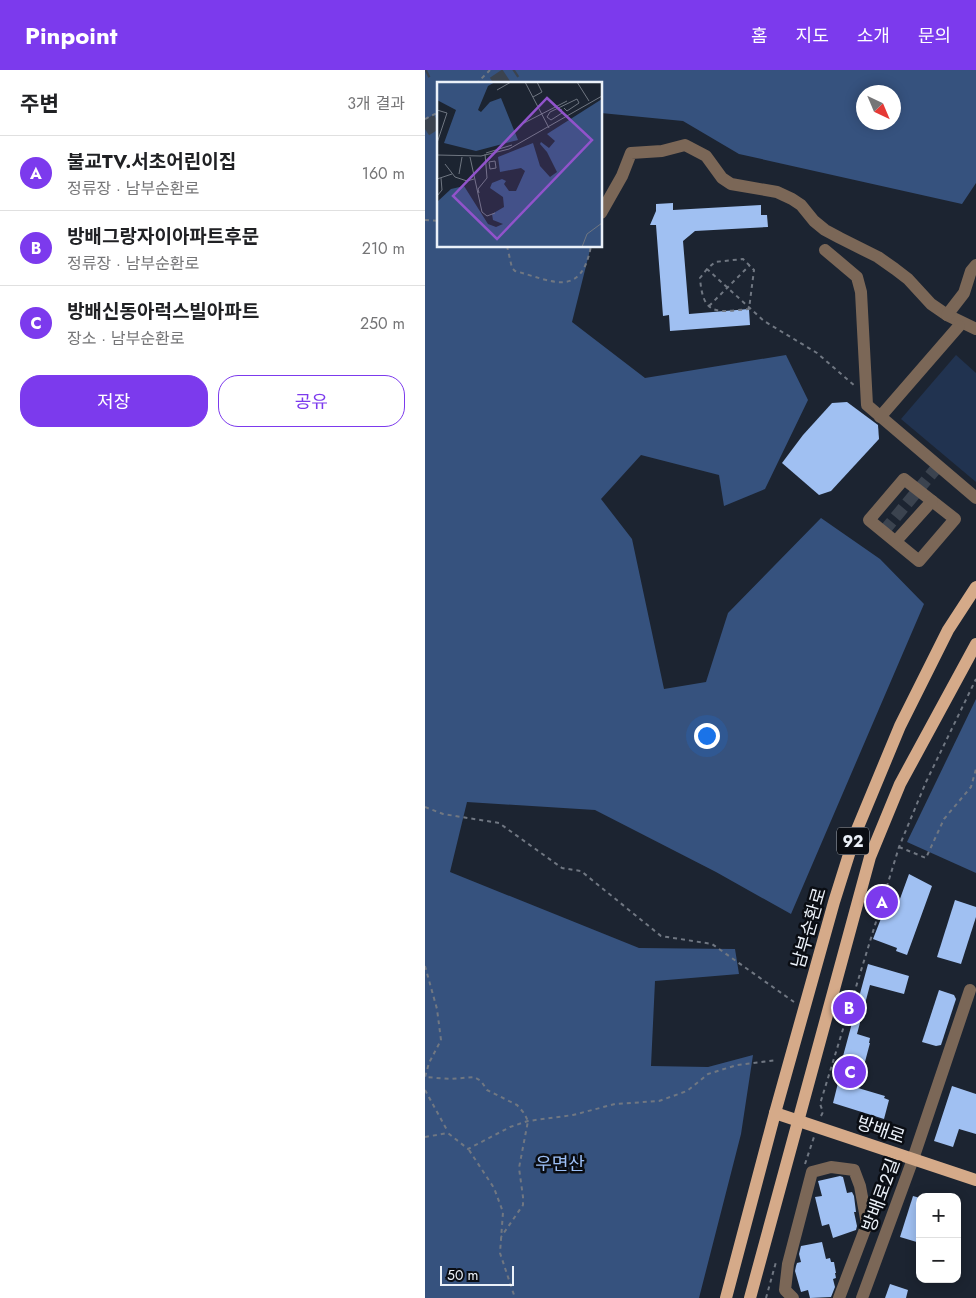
<!DOCTYPE html>
<html lang="ko">
<head>
<meta charset="utf-8">
<style>
	body { margin:0; font-family:Jost,"Noto Sans KR",sans-serif; background:#f6f6f6; color:#202124 }
	.controls { position:absolute; right:15px; bottom:15px; display:grid; overflow:hidden; border-radius:10px; box-shadow:0 2px 12px #0003 }
	.controls button { width:45px; height:45px; display:grid; place-items:center; padding:0; border:0; border-bottom:1px solid #e0e0e0; background:#fff; color:#202124; font:25px sans-serif }
	.compass { position:absolute; left:431px; top:15px; width:45px; height:45px; border-radius:50%; background:#fff; box-shadow:0 2px 12px #0003; rotate:136deg }
	.scale { position:absolute; left:15px; bottom:12px; width:74px; box-sizing:border-box; padding-left:5px; border:2px solid #ebf1f9; border-top:0; font-size:14px; line-height:18px; white-space:nowrap; color:#ebf1f9; -webkit-text-stroke:4px #0a0d13; paint-order:stroke }
	.you { position:absolute; left:281px; top:665px; width:18px; height:18px; margin:-12px; border:4px solid #fff; border-radius:50%; background:#1a73e8; box-shadow:0 0 0 8px #1a73e833 }
	.badge { display:grid; place-items:center; width:32px; height:32px; border-radius:50%; background:#7c3aed; color:#fff; font-size:16px; font-weight:700 }
	.pin { position:absolute; translate:-50% -50%; border:2px solid #fff; box-shadow:0 1px 5px #0006 }
	.list { margin:0; padding:0; list-style:none }
	h2 { display:flex; justify-content:space-between; align-items:center; height:65px; margin:0; padding:0 20px; font-size:21px }
	h2 small { font-size:16px; font-weight:400; color:#757577 }
	.list li { display:grid; grid-template-columns:32px 1fr auto; gap:15px; align-items:center; box-sizing:border-box; height:75px; padding:0 20px; border-top:1px solid #e0e0e0 }
	.list b { display:block; font-size:19px; white-space:nowrap }
	.list p { margin:0; font-size:16px; white-space:nowrap; color:#757577 }
	.list em { font-size:16px; font-style:normal; color:#757577 }
	.actions { display:flex; gap:10px; padding:15px 20px }
	.actions a { flex:1; padding:11px 0; border:1px solid #7c3aed; border-radius:20px; text-align:center; font-size:18px; color:#7c3aed }
	.actions .main { background:#7c3aed; color:#fff }
	.map { position:relative; flex:none; width:551px; height:1228px; overflow:hidden }
	header { display:flex; align-items:center; gap:30px; box-sizing:border-box; height:70px; padding:0 25px; background:#7c3aed; color:#fff }
	header strong { font-size:24px }
	nav { display:flex; gap:28px; margin-inline-start:auto; font-size:18px }
	main { display:flex }
	aside { flex:1; background:#fff }
	.map>svg:first-child { display:block }
	.green { fill:#213350 }
	.forest { fill:#36527e; fill-rule:evenodd }
	.building { fill:#a0c0f2 }
	.lines { fill:none; stroke-linecap:round; stroke-linejoin:round }
	.minor-tunnel { stroke:#3b434f; stroke-width:12; stroke-dasharray:12 6; stroke-linecap:butt }
	.highway-tunnel { stroke:#3b434f; stroke-width:15; stroke-dasharray:15 8; stroke-linecap:butt }
	.path { stroke:#707782; stroke-width:2; stroke-dasharray:4 4; stroke-linecap:butt }
	.minor { stroke:#7b6757; stroke-width:12 }
	.major { stroke:#d5aa89; stroke-width:12 }
	.labels { text-anchor:middle; stroke-width:5; stroke-linejoin:round; paint-order:stroke }
	.shield { fill:#0a0d13; stroke:#a8adb4; stroke-width:1 }
	.shield-label { font-size:16px; font-weight:bold; fill:#ebf1f9 }
	.street-label { font-size:18px; fill:#ebf1f9; stroke:#0a0d13 }
	.park-label { font-size:18px; fill:#9dc0f7; stroke:#0a0d13 }
	.inset-road { fill:none; stroke:#6f7681; stroke-width:1 }
	.view { fill:#9153cb; fill-opacity:0.15; stroke:#9153cb; stroke-width:2.5 }
	.inset-edge { fill:none; stroke:#ebf1f9; stroke-width:2.5 }
</style>
</head>
<body>
<header>
<strong>Pinpoint</strong>
<nav><a>홈</a><a>지도</a><a>소개</a><a>문의</a></nav>
</header>
<main>
<aside>
<h2>주변<small>3개 결과</small></h2>
<ul class="list">
<li><span class="badge">A</span><div><b>불교TV.서초어린이집</b><p>정류장 · 남부순환로</p></div><em>160 m</em></li>
<li><span class="badge">B</span><div><b>방배그랑자이아파트후문</b><p>정류장 · 남부순환로</p></div><em>210 m</em></li>
<li><span class="badge">C</span><div><b>방배신동아럭스빌아파트</b><p>장소 · 남부순환로</p></div><em>250 m</em></li>
</ul>
<div class="actions"><a class="main">저장</a><a>공유</a></div>
</aside>
<div class="map">
<svg width="551" height="1228" viewBox="0 0 551 1228">
	<rect width="100%" height="100%" fill="#1c2431"/>
	<path class="green" d="M 531,285 L 551,303 L 551,412 L 476,349 Z"/>
	<g class="forest">
		<path d="M 0,0 L 551,0 L 551,113 L 537,134 L 314,84 L 258,51 L 176,43 L 176,14 L 14,14 L 14,176 L 166,176 L 147,252 L 220,308 L 361,285 L 383,330 L 340,419 L 299,436 L 294,405 L 216,385 L 176,429 L 207,469 L 239,619 L 281,612 L 303,543 L 396,448 L 455,489 L 499,534 L 366,844 L 291,802 L 170,740 L 42,732 L 25,802 L 214,878 L 310,879 L 314,904 L 230,911 L 226,996 L 283,997 L 328,985 L 316,1064 L 274,1228 L 0,1228 ZM 468,22 L 468,52 L 438,52 L 438,22 Z"/>
		<path d="M 551,629 L 551,803 L 482,772 Z"/>
	</g>
	<g class="building">
		<path d="M 248,133 L 248,140 L 336,135 L 336,145 L 342,145 L 343,157 L 270,161 L 258,171 L 264,244 L 324,239 L 325,255 L 245,261 L 244,245 L 238,246 L 231,155 L 225,155 L 231,141 L 231,134 Z"/>
		<path d="M 422,332 L 453,355 L 454,369 L 406,421 L 394,425 L 357,393 L 378,365 L 407,333 Z"/>
		<path d="M 484,804 L 507,816 L 482,885 L 471,881 L 472,878 L 448,869 L 462,833 L 472,837 Z"/>
		<path d="M 530,830 L 551,837 L 551,847 L 536,894 L 512,887 Z"/>
		<path d="M 443,894 L 484,906 L 479,924 L 445,915 L 432,964 L 445,968 L 444,973 L 445,973 L 433,1018 L 460,1026 L 459,1028 L 464,1030 L 459,1049 L 408,1033 L 413,1013 L 411,1012 Z"/>
		<path d="M 514,920 L 529,925 L 531,929 L 516,975 L 511,976 L 497,972 Z"/>
		<path d="M 527,1016 L 551,1024 L 551,1064 L 534,1059 L 528,1077 L 509,1071 Z"/>
		<path d="M 415,1106 L 418,1107 L 422,1123 L 427,1122 L 429,1126 L 431,1142 L 429,1142 L 432,1156 L 431,1160 L 408,1168 L 404,1154 L 397,1156 L 390,1127 L 397,1126 L 393,1111 Z"/>
		<path d="M 488,1126 L 495,1128 L 495,1173 L 475,1167 Z"/>
		<path d="M 397,1172 L 401,1189 L 405,1188 L 406,1192 L 409,1192 L 411,1203 L 410,1203 L 411,1208 L 408,1209 L 410,1217 L 406,1227 L 385,1228 L 383,1220 L 376,1222 L 370,1201 L 371,1196 L 372,1193 L 376,1192 L 374,1184 L 376,1176 Z"/>
		<path d="M 465,1214 L 483,1220 L 481,1228 L 460,1228 Z"/>
	</g>
	<g class="lines">
		<path class="minor-tunnel" d="M 459,461 L 513,396"/>
		<g class="highway-tunnel">
			<path d="M 0,1 L 2,0"/>
			<path d="M 69,14 L 90,0"/>
			<path d="M 0,59 L 14,50"/>
		</g>
		<g class="path">
			<path d="M 51,14 L 65,0"/>
			<path d="M 0,49 L 14,42"/>
			<path d="M 0,150 L 14,151"/>
			<path d="M 82,176 L 87,198 L 90,201 C 128,211 156,229 166,176"/>
			<path d="M 282,199 L 275,208 C 278,247 292,242 324,239 L 329,200 L 318,189 L 290,192 L 282,199 L 339,251 L 392,283 L 430,316"/>
			<path d="M 284,236 L 325,195"/>
			<path d="M 0,737 L 18,744 L 74,753 L 137,798 L 156,801 L 236,866 L 287,874 L 369,932"/>
			<path d="M 474,777 L 501,788 L 519,749 L 546,717 L 551,699"/>
			<path d="M 0,896 L 12,939 L 16,970 L 4,993 L 0,1007 L 26,1009 L 49,1007 L 56,1011 L 62,1020 L 92,1035 L 99,1043 L 103,1051 L 94,1098 L 98,1127 L 98,1135 L 76,1167"/>
			<path d="M 0,1020 L 23,1062"/>
			<path d="M 396,1046 L 398,1042 L 395,1034 L 474,777 L 501,712 L 551,609"/>
			<path d="M 0,1067 L 23,1063 L 43,1079 L 85,1057 L 103,1051 L 148,1045 L 190,1034 L 234,1031 L 262,1021 L 283,1004 L 312,995 L 352,990"/>
			<path d="M 44,1080 L 69,1118 L 78,1142 L 75,1183 L 90,1228"/>
			<path d="M 380,1094 L 389,1067"/>
			<path d="M 341,1228 L 351,1192"/>
		</g>
		<g class="minor">
			<path d="M 176,143 L 197,106 L 206,83 L 237,81 L 260,75 L 281,86 L 297,108 L 306,114 L 352,122 L 367,129 L 376,135 L 389,151 L 400,160 L 415,168 L 453,187 L 470,199 L 483,209 L 506,234 L 522,245 L 551,259"/>
			<path d="M 400,180 L 432,207 L 436,222 L 442,335 L 551,428"/>
			<path d="M 522,245 L 539,223 L 546,201 L 551,195"/>
			<path d="M 455,347 L 534,256"/>
			<path d="M 479,409 L 530,449 L 494,491 L 444,450 Z"/>
			<path d="M 471,471 L 507,431"/>
			<path d="M 368,1228 L 360,1220 L 363,1194 L 387,1102 L 406,1097 L 429,1100 L 435,1116 L 442,1154 L 414,1228"/>
			<path d="M 437,1228 L 488,1089 L 545,920"/>
		</g>
		<g class="major">
			<path d="M 350,1043 L 551,1110"/>
			<path d="M 301,1228 L 350,1043 L 409,832 L 431,762 L 475,656 L 523,560 L 551,517"/>
			<path d="M 325,1228 L 445,787 L 475,714 L 551,574"/>
		</g>
	</g>
	<g class="labels">
		<rect class="shield" x="412" y="757.5" width="32" height="27" rx="4"/>
		<g class="shield-label">
			<text x="428" y="777">92</text>
		</g>
		<g class="street-label">
			<text transform="translate(384 858) rotate(-74)" y="6">남부순환로</text>
			<text transform="translate(456 1060) rotate(19)" y="6">방배로</text>
			<text transform="translate(456 1125) rotate(-70)" y="6">방배로2길</text>
		</g>
		<g class="park-label">
			<text x="135" y="1100">우면산</text>
		</g>
	</g>
	<g transform="translate(12 12)">
		<rect width="165" height="165" fill="#1c2431"/>
		<path d="M 1,0 L 58,0 L 51,4 L 41,28 L 44,30 L 53,20 L 64,16 L 81,58 L 39,69 L 7,61 L 19,28 L 0,18 ZM 165,17 L 165,165 L 0,165 L 0,120 L 14,107 L 27,104 L 51,142 L 59,145 L 66,142 L 56,138 L 55,132 L 67,125 L 66,115 L 53,106 L 55,101 L 65,97 L 69,99 L 67,102 L 72,109 L 79,109 L 88,89 L 84,86 L 63,90 L 61,75 L 96,61 L 103,84 L 113,95 L 120,90 L 110,70 L 103,62 L 104,60 L 112,66 L 118,59 L 110,52 Z" fill="#36527e"/>
		<path class="inset-road" d="M 88,0 L 112,46M 140,0 L 152,19M 60,8 L 74,0M 96,15 L 105,10 L 100,0M 124,27 L 125,31 L 114,38 L 110,35 L 113,30 L 140,17 L 142,21 L 130,29 L 127,26M 0,28 L 10,31 L 0,61M 87,41 L 130,19M 49,71 L 75,63M 0,73 L 44,74 L 72,67 L 165,14M 33,75 L 45,130 L 50,134 L 58,131M 58,79 L 59,86 L 53,87 L 52,80 ZM 8,82 L 18,95 L 30,99 L 37,97M 22,92 L 25,75M 0,97 L 15,92M 42,111 L 41,107 L 50,96 L 48,72M 0,114 L 5,108 L 4,96M 145,165 L 150,152 L 165,141"/>
		<path class="view" d="M 110,16 L 155,58 L 60,157 L 16,114 Z"/>
		<rect width="165" height="165" class="inset-edge"/>
	</g>
</svg>
<div class="controls">
<button>+</button>
<button>−</button>
</div>
<svg class="compass" viewBox="-18 -18 36 36"><path d="M0-13l5 13h-10z" fill="#e53935"/><path d="M0 13l5-13h-10z" fill="#757577"/></svg>
<div class="scale">50 m</div>
<div class="you"></div>
<div class="pin badge" style="left:457px;top:832px">A</div>
<div class="pin badge" style="left:424px;top:938px">B</div>
<div class="pin badge" style="left:425px;top:1002px">C</div>
</div>
</main>
</body>
</html>
